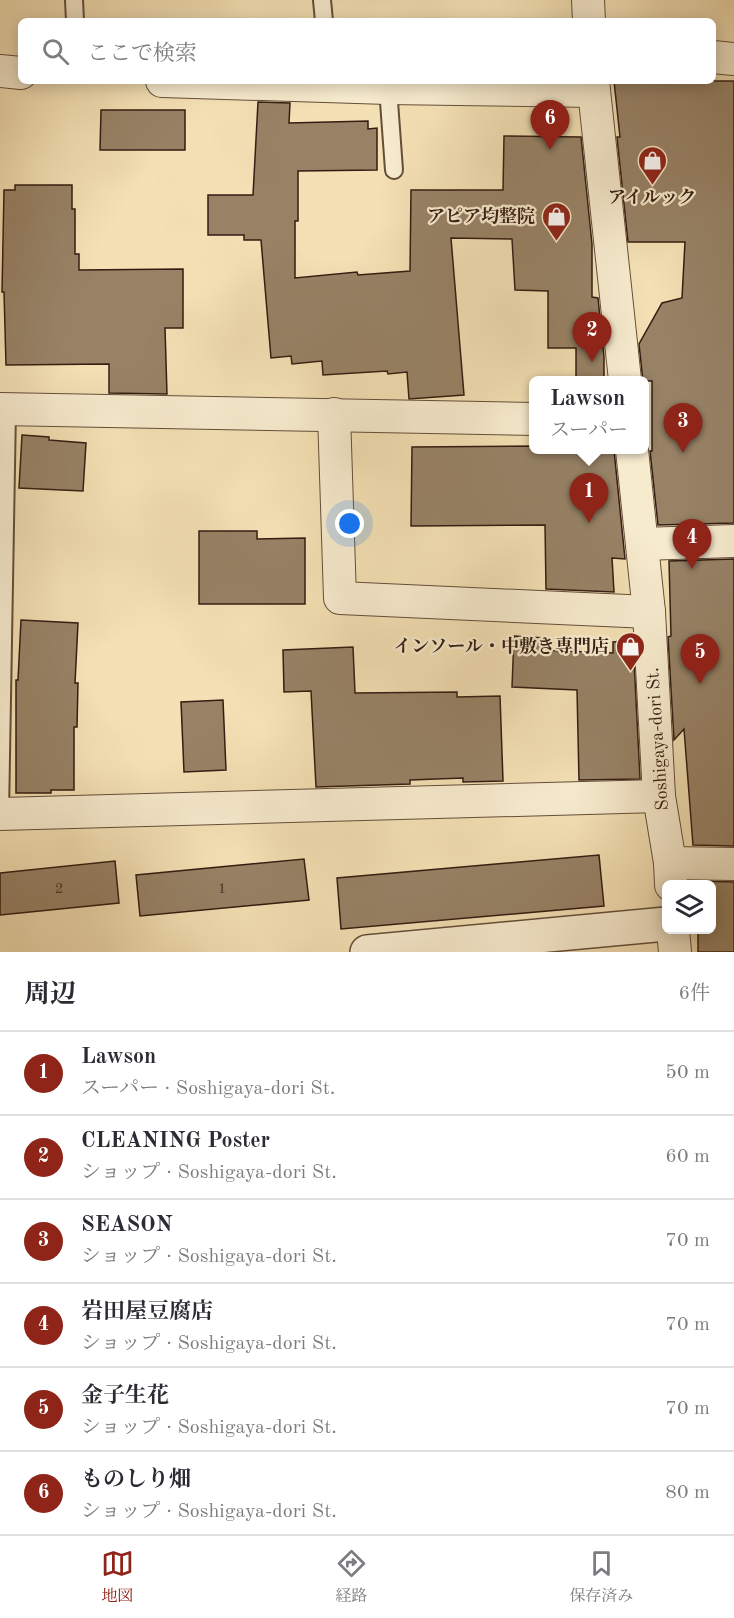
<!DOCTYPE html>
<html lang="ja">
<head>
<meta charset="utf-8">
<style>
	body { margin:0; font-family:"Old Standard TT","Noto Serif JP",serif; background:#f2f2f3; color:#2b2b33 }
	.controls { position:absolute; right:18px; bottom:18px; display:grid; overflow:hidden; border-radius:9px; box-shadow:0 3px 15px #0003 }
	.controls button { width:54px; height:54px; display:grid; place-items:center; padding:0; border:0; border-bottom:2px solid #e1e1e2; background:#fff; color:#2b2b33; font:30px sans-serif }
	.you { position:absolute; left:350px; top:524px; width:21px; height:21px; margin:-15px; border:4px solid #fff; border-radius:50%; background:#1a73e8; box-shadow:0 0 0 9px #1a73e833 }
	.badge { display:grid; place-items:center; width:39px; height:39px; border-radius:50%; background:#8f2418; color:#fff; font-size:20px; font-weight:700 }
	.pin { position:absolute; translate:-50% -50px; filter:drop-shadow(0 2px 3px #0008) }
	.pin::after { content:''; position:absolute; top:32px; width:21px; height:18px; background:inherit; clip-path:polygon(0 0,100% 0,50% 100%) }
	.popup { position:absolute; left:529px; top:376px; width:120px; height:78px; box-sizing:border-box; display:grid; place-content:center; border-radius:9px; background:#fff; filter:drop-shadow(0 2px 4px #0005); font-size:20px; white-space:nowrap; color:#7c7c81 }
	.popup b { font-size:22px; color:#2b2b33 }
	.popup::after { content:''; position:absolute; left:50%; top:100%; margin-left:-12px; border:12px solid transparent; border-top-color:#fff }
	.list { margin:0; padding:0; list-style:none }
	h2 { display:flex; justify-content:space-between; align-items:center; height:78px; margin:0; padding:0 24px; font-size:26px }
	h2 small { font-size:20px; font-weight:400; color:#7c7c81 }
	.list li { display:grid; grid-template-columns:39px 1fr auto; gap:18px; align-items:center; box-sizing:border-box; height:84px; padding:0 24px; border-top:2px solid #e1e1e2 }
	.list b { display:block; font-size:22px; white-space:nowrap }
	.list p { margin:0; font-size:20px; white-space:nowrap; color:#7c7c81 }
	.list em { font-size:20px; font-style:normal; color:#7c7c81 }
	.icon { flex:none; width:33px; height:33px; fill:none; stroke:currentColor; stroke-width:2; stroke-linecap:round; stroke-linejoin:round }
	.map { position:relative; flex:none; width:734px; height:952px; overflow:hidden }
	.search { position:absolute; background:#fff; box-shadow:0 3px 15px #0003; left:18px; right:18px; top:18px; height:66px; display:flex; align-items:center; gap:15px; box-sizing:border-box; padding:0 21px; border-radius:9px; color:#7c7c81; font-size:22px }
	.sheet { height:582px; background:#fff }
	nav { display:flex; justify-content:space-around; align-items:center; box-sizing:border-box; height:84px; border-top:2px solid #e1e1e2; background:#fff; font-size:16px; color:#7c7c81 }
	nav a { display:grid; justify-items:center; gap:3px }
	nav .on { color:#8f2418 }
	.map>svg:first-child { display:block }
	.building { fill:#978266; stroke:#341d12; stroke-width:1.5 }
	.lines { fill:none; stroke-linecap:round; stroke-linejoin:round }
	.service-casing { stroke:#644e3a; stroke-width:20 }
	.minor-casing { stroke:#644e3a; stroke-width:34 }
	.tertiary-casing { stroke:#644e3a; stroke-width:36 }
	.service { stroke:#f7ebce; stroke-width:16 }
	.minor { stroke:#f7ebce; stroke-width:32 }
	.tertiary { stroke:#f7ebce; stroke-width:33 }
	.labels { text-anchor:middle; stroke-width:4.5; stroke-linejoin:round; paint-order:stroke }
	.number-label { font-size:15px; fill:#4d3627 }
	.poi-label { font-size:18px; font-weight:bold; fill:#341d12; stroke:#f7ebce; text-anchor:end }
	.street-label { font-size:18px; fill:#341d12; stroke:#f7ebce }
</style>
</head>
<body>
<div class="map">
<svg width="734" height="952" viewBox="0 0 734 952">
	<rect width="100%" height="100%" fill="#f3e0b4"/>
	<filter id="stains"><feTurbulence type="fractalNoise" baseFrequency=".00333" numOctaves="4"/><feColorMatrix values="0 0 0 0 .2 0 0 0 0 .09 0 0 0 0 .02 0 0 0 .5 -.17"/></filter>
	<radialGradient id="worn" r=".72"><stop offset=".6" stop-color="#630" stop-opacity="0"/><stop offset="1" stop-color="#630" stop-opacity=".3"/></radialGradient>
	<g class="building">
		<path d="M 614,81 L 734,81 L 734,523 L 658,525 L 650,451 L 652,451 L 652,381 L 643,381 L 639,344 L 662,303 L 682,298 L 685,242 L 628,242 L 617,137 L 620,137 Z"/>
		<path d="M 258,102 L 290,103 L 289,123 L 368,121 L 368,129 L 377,128 L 377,170 L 298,171 L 298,221 L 295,221 L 295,278 L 357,272 L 358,275 L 410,271 L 411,190 L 503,190 L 504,136 L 581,137 L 592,244 L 592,297 L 598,298 L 604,357 L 604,381 L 576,381 L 576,348 L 548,348 L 548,291 L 515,290 L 512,239 L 451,238 L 464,395 L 409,399 L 407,372 L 388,374 L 387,371 L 323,375 L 322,361 L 292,364 L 291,356 L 271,358 L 261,240 L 244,240 L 244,235 L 208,235 L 208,195 L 253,195 Z"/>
		<path d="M 101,110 L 185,110 L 185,150 L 100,150 Z"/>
		<path d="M 15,185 L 72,185 L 72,209 L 75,209 L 75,254 L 79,254 L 79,270 L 183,269 L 183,328 L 165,328 L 167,394 L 109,393 L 109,364 L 6,365 L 4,292 L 2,292 L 4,190 L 15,190 Z"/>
		<path d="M 22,435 L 49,437 L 49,440 L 86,443 L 83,491 L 19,488 Z"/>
		<path d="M 534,446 L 534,450 L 614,450 L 625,559 L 612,558 L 614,592 L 546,589 L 545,525 L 411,526 L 412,447 Z"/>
		<path d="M 199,531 L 257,531 L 257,539 L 305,538 L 305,604 L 199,604 Z"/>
		<path d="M 734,559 L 734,846 L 693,845 L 684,729 L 674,740 L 668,637 L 671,636 L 669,561 Z"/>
		<path d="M 21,620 L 78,623 L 75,683 L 78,683 L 77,727 L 74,727 L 74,790 L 51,790 L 51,793 L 16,793 L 16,680 L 18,680 Z"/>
		<path d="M 514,636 L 544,638 L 543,650 L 613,653 L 613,642 L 633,640 L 640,779 L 579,780 L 577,690 L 512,687 Z"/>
		<path d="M 353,647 L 355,693 L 457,692 L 457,697 L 500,696 L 503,781 L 463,782 L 463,778 L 410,780 L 410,784 L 316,787 L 311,691 L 284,692 L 283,650 Z"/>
		<path d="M 223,700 L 226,770 L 184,772 L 181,702 Z"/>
		<path d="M 599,855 L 604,906 L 341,929 L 337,878 Z"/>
		<path d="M 304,859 L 309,900 L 140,916 L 136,875 Z"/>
		<path d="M 115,861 L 119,903 L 0,915 L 0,873 Z"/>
		<path d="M 695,881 L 734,882 L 734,952 L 698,952 L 698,930 L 711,930 L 711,885 L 695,885 Z"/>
	</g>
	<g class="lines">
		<defs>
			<g id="service">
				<path d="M 74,0 L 75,21"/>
				<path d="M 322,0 L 324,21"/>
				<path d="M 388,88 L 394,170"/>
				<path d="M 0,814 L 7,409"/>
			</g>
			<g id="minor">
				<path d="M 588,0 L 589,21"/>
				<path d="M 713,57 L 734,59"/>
				<path d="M 0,71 L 21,73"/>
				<path d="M 162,81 L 388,88 L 594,91"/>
				<path d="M 593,81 L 625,380"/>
				<path d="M 0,409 L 534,419"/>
				<path d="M 334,414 L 340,598 L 649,612"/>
				<path d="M 632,450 L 649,612 L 659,796 L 670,863 L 671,885"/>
				<path d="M 642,544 L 734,541"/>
				<path d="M 0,814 L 659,796"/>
				<path d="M 670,863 L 734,864"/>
				<path d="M 673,930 L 675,952"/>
			</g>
			<path id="tertiary" d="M 367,952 L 666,924"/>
		</defs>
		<use href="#service" class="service-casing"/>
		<use href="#minor" class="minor-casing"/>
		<use href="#tertiary" class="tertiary-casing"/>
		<use href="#service" class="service"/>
		<use href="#minor" class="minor"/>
		<use href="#tertiary" class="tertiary"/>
	</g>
	<defs>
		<symbol id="shop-pin" viewBox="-11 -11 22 30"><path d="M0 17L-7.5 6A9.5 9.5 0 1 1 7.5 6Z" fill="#8f2418" stroke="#f7ebce"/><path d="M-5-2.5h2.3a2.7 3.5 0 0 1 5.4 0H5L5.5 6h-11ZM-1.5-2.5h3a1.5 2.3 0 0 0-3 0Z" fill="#fff"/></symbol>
	</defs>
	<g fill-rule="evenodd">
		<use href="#shop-pin" x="636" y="144" width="33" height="45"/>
		<use href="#shop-pin" x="540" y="200" width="33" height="45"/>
		<use href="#shop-pin" x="614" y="630" width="33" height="45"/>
	</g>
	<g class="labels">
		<g class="number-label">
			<text x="59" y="893">2</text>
			<text x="222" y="893">1</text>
		</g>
		<g class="poi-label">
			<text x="652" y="203" text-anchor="middle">アイルック</text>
			<text x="535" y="222">アピア均整院</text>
			<text x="609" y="652">インソール・中敷き専門店</text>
		</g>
		<g class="street-label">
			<text transform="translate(657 739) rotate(-94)" y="6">Soshigaya-dori St.</text>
		</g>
	</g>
	<rect width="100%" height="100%" filter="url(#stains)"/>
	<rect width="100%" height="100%" fill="url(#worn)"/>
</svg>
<div class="controls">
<button><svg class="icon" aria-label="layers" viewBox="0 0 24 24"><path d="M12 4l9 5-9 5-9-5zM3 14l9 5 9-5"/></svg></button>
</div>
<div class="you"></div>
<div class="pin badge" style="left:589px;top:523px">1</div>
<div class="popup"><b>Lawson</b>スーパー</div>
<div class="pin badge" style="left:592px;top:362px">2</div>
<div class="pin badge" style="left:683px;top:453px">3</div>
<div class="pin badge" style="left:692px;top:569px">4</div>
<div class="pin badge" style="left:700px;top:684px">5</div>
<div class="pin badge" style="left:550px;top:150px">6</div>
<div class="search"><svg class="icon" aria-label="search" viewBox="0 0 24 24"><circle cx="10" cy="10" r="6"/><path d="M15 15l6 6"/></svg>ここで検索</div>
</div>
<section class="sheet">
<h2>周辺<small>6件</small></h2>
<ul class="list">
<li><span class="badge">1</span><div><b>Lawson</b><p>スーパー · Soshigaya-dori St.</p></div><em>50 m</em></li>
<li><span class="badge">2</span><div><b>CLEANING Poster</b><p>ショップ · Soshigaya-dori St.</p></div><em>60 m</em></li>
<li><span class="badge">3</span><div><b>SEASON</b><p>ショップ · Soshigaya-dori St.</p></div><em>70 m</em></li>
<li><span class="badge">4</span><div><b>岩田屋豆腐店</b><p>ショップ · Soshigaya-dori St.</p></div><em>70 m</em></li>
<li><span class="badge">5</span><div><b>金子生花</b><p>ショップ · Soshigaya-dori St.</p></div><em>70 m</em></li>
<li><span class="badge">6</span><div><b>ものしり畑</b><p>ショップ · Soshigaya-dori St.</p></div><em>80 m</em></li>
</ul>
</section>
<nav>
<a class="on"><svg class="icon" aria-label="map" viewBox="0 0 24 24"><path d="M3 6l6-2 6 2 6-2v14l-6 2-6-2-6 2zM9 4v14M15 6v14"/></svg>地図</a>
<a><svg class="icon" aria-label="directions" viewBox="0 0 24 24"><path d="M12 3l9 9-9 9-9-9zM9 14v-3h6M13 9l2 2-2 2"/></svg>経路</a>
<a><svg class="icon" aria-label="saved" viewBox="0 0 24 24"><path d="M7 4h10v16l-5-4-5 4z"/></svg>保存済み</a>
</nav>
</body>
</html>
